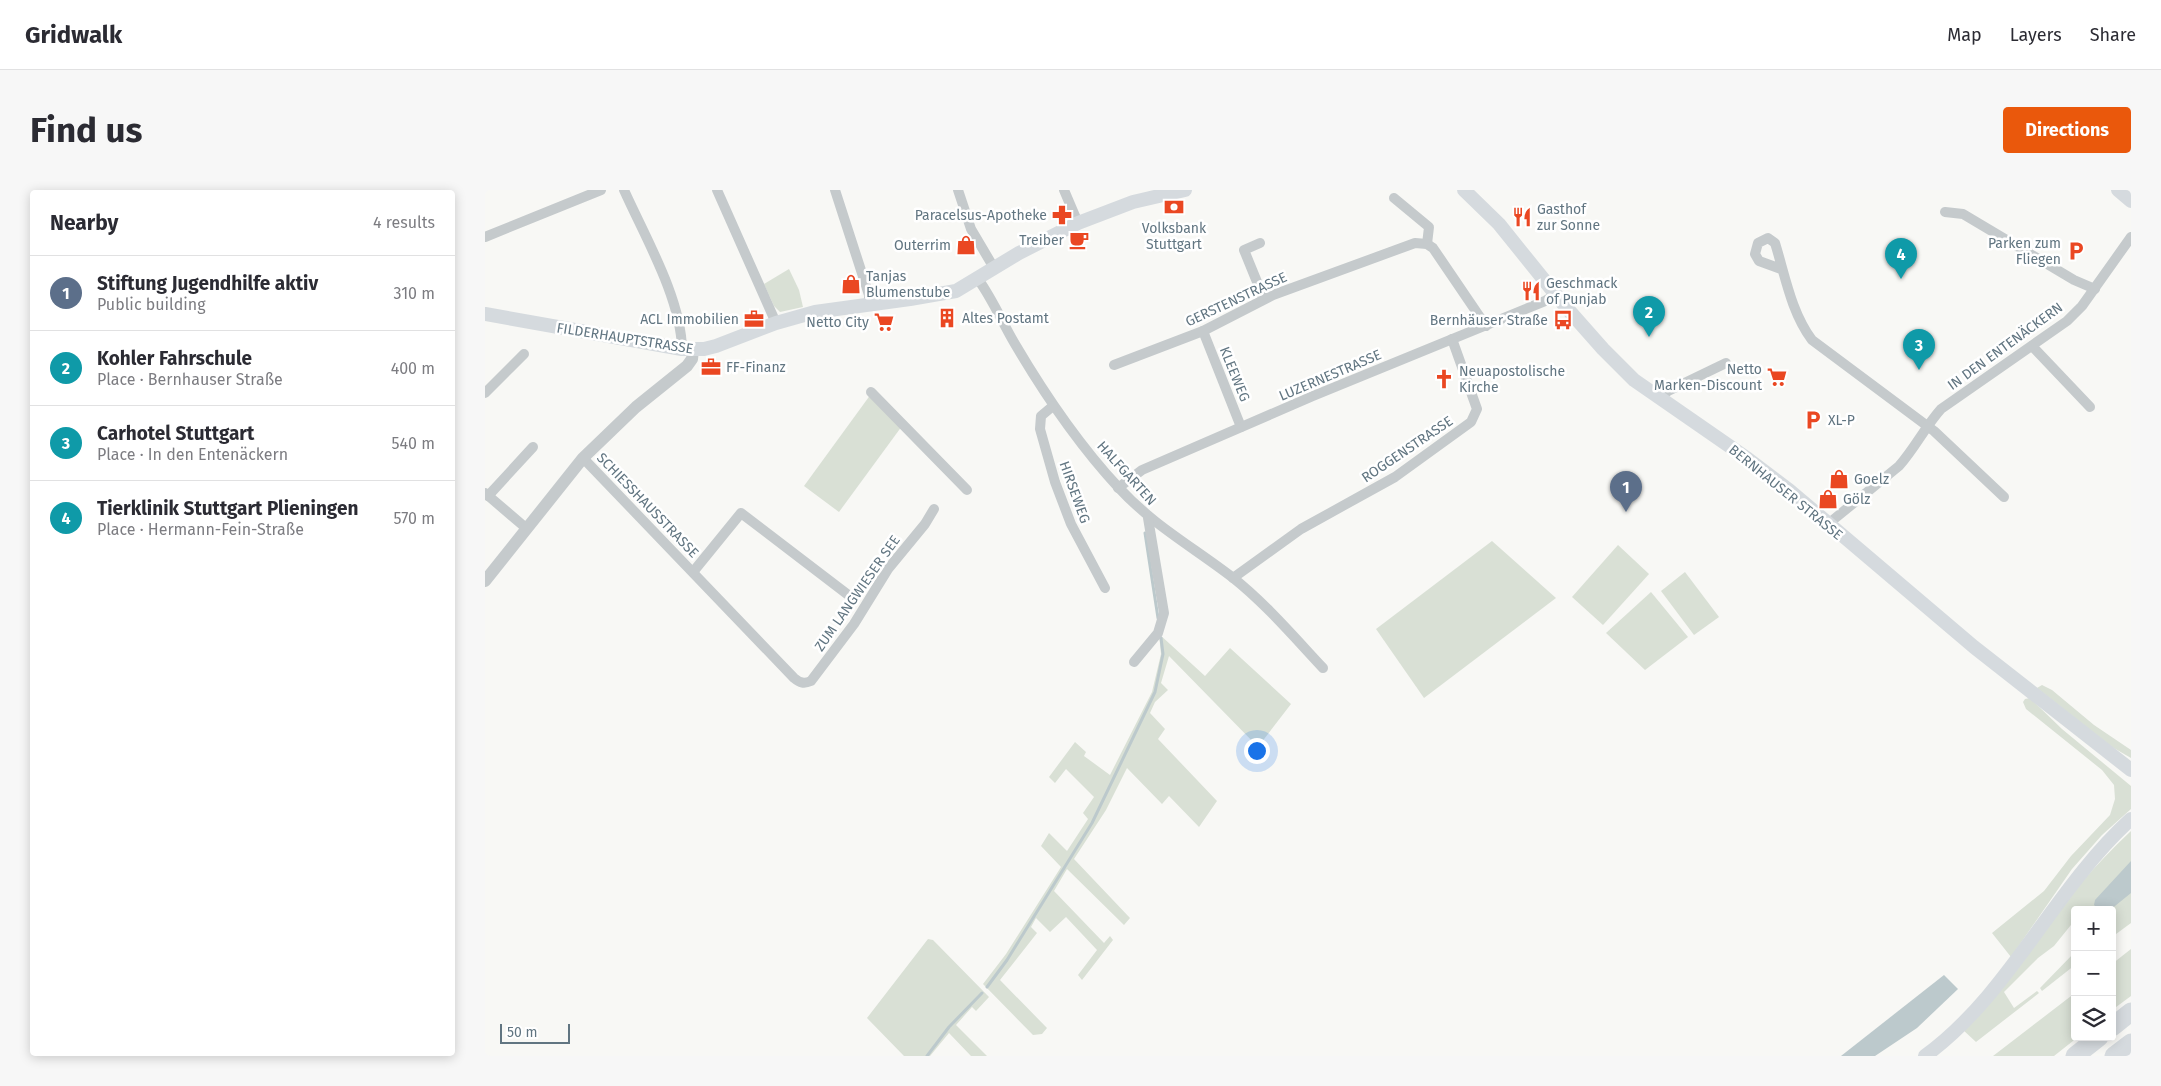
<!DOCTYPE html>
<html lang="en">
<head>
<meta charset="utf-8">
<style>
	body { margin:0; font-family:"Fira Sans",sans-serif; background:#f7f7f7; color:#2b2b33 }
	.controls { position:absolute; right:15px; bottom:15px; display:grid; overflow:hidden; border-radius:5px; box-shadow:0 2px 12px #0003 }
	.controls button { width:45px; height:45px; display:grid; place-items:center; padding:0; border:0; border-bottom:1px solid #e1e1e2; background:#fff; color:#2b2b33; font:25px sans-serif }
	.scale { position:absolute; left:15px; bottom:12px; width:70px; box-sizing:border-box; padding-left:5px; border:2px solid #617581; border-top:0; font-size:14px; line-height:18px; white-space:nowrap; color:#617581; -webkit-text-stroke:4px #fff; paint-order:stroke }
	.you { position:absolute; left:771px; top:560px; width:18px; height:18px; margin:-12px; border:4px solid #fff; border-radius:50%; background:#1a73e8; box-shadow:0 0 0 8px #1a73e833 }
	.badge { display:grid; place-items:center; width:32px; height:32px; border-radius:50%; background:#ea580c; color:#fff; font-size:16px; font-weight:700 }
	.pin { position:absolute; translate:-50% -41px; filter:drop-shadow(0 1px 2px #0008) }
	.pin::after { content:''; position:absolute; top:26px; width:18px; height:15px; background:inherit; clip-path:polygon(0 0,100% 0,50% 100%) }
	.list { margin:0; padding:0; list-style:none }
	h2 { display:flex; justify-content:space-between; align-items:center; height:65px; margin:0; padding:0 20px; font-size:21px }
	h2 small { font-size:16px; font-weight:400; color:#7c7c81 }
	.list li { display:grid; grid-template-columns:32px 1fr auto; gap:15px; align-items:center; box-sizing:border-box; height:75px; padding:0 20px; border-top:1px solid #e1e1e2 }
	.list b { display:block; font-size:19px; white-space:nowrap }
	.list p { margin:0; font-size:16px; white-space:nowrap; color:#7c7c81 }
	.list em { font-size:16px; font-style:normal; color:#7c7c81 }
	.icon { flex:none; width:28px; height:28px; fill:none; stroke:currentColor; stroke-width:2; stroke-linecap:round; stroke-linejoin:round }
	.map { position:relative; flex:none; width:1646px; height:866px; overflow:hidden; border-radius:5px }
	header { display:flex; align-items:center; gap:30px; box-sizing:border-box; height:70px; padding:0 25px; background:#fff; border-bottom:1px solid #e1e1e2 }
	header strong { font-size:24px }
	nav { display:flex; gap:28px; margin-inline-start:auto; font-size:18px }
	.intro { display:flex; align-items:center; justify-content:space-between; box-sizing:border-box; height:120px; padding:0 30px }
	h1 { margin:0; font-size:35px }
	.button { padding:12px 22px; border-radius:5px; background:#ea580c; color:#fff; font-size:18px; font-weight:700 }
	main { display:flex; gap:30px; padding:0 30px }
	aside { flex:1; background:#fff; border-radius:5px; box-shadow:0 2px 12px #0003 }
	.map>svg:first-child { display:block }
	.green { fill:#d9e0d5 }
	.water { fill:#bcc9cc }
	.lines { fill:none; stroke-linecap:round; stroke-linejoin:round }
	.stream { stroke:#bcc9cc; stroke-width:3 }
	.minor { stroke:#c5cacc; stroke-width:10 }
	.tertiary { stroke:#c5cacc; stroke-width:12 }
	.secondary { stroke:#d5dade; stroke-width:14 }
	.motorway { stroke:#d5dade; stroke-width:19 }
	.labels { text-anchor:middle; stroke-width:5; stroke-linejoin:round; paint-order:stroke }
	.poi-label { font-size:14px; fill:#617581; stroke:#fff; text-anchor:start }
	.street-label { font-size:14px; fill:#617581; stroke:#fff }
</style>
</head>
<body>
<header>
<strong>Gridwalk</strong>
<nav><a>Map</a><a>Layers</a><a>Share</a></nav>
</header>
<div class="intro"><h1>Find us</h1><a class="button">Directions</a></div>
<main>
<aside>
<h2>Nearby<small>4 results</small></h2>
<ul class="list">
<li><span class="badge" style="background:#5c6f8a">1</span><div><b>Stiftung Jugendhilfe aktiv</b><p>Public building</p></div><em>310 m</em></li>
<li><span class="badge" style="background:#0f9aa8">2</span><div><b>Kohler Fahrschule</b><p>Place · Bernhauser Straße</p></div><em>400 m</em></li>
<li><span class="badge" style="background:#0f9aa8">3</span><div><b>Carhotel Stuttgart</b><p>Place · In den Entenäckern</p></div><em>540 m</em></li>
<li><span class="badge" style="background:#0f9aa8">4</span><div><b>Tierklinik Stuttgart Plieningen</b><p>Place · Hermann-Fein-Straße</p></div><em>570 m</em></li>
</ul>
</aside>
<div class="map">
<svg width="1646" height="866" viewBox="0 0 1646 866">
	<rect width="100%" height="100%" fill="#f8f8f5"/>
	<g class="green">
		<path d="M 304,79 L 314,100 L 318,117 L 295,122 L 289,116 L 279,94 Z"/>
		<path d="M 386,204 L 417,236 L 354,322 L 319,296 Z"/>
		<path d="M 1007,351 L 1071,408 L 939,508 L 891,439 Z"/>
		<path d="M 1133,355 L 1164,384 L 1118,435 L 1087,407 Z"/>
		<path d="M 1200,382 L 1234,427 L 1209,445 L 1176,401 Z"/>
		<path d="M 1166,402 L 1203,447 L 1160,480 L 1121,443 Z"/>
		<path d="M 674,444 L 720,486 L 745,458 L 806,514 L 773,557 L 684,466 L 676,493 L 683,500 L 670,512 L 665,523 L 680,539 L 673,549 L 732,611 L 714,637 L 684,606 L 677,614 L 642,578 L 621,620 L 589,669 L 645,728 L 639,735 L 582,679 L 569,701 L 619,753 L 625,746 L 628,750 L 597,790 L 593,785 L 612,760 L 581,727 L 565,742 L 551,728 L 546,737 L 552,743 L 515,790 L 562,838 L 557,844 L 548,845 L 498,794 L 521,764 L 576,677 L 556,656 L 564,643 L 582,661 L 603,629 L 598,623 L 609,607 L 581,579 L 570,593 L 564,587 L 590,552 L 601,562 L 599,566 L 625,585 L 667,502 L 676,464 Z"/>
		<path d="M 1557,495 L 1567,500 L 1609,535 L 1646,560 L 1646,568 L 1627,557 L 1552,498 Z"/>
		<path d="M 1545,508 L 1577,539 L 1646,596 L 1646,619 L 1617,645 L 1587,679 L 1526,767 L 1507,743 L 1559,701 L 1586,666 L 1625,625 L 1630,609 L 1629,595 L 1617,580 L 1541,519 L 1538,512 L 1540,509 Z"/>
		<path d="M 1646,641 L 1646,733 L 1627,747 L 1627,720 L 1590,720 L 1590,730 L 1569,756 L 1553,768 L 1519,802 L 1529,818 L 1552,801 L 1554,803 L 1491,852 L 1477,839 C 1532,772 1583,700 1646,641 Z"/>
		<path d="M 443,749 L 448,750 L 504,807 L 491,821 L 487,817 L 471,835 L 502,866 L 486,866 L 464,843 L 445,866 L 419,866 L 382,828 Z"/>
		<path d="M 1646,759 L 1646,806 L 1627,820 L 1627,774 Z"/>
		<path d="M 1590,762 L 1590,775 L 1557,801 L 1555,798 Z"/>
		<path d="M 1590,803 L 1590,847 L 1593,847 L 1569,866 L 1508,866 Z"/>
	</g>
	<g class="water">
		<path d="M 1646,671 L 1646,703 L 1625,720 L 1614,720 L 1609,715 L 1610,710 Z"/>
		<path d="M 1459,785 L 1473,799 L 1432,838 L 1390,866 L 1356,866 Z"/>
	</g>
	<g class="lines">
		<g class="stream">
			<path d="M 660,343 L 673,428"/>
			<path d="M 502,797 L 522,770 L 607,633 L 670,502 L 678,464 L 676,448"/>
			<path d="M 442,866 L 464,837 L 497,803"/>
		</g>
		<g class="minor">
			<path d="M 139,0 C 160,47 196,108 197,159"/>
			<path d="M 232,0 L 291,133"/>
			<path d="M 350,0 L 384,105 L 384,115"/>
			<path d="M 473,0 L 486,39 L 509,78"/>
			<path d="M 579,0 L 593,33"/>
			<path d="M 909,8 L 944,37 L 942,54"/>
			<path d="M 1460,22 L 1478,24 L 1589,90 L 1610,99"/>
			<path d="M 0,47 L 116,0"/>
			<path d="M 775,53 L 759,60 L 779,109"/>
			<path d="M 1296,79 L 1274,71 L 1270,64 L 1273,53 L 1283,48 L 1290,53 C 1300,85 1306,122 1327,150 L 1449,241 L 1519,307"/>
			<path d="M 493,89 C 508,110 517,132 530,154 C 560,205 594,255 634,298 C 668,335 708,357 747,387 C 780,413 809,447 838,478"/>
			<path d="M 718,141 L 756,237"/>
			<path d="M 1547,156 L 1605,217"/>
			<path d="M 629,175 L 718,141 L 788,105 L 930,53 L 942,54 L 948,58 L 1001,136"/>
			<path d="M 386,202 L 482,300"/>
			<path d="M 0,203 L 39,164"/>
			<path d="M 1175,208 L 1183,201 L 1241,173"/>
			<path d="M 568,216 L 556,226 L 555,239 L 570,292 L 586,334 L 620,398"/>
			<path d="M 98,268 L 309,488 C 315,493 319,494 326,491 L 369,434 L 403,379 L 440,334 L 449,319"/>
			<path d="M 633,298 L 657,280 L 828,206 L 1060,111 L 1071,104"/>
			<path d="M 0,303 L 41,338"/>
			<path d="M 3,306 L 48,257"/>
			<path d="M 1343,334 L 1414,276 C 1430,258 1440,237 1456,219 L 1582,131 L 1597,116 L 1646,47"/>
			<path d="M 208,382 L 256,323 L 362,404"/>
			<path d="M 748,388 L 816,339 L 910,287 L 986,232 L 992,219 L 967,149"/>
			<path d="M 649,472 L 673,443 L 679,423 L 663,328"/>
		</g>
		<path class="tertiary" d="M 0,391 L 98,268 L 151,217 L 202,176 L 207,169 L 208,160"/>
		<g class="secondary">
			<path d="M 979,0 L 1014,34 L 1080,116 L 1118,159 L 1149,190 L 1263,269 L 1304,300 L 1489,457 L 1646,580"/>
			<path d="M 1633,0 L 1646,11"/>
			<path d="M 0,124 L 197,159 L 219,159 L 231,156 L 291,133 L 330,122 L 425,109 L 471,101 L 534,63 L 593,33 L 648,12 L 700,0"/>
			<path d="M 1440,866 C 1525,804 1568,700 1646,629"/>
		</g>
		<g class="motorway">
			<path d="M 1627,837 L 1646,822"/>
			<path d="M 1590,866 L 1614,847"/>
			<path d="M 1629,866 L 1646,853"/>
		</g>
	</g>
	<defs>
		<symbol id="bank-bare" viewBox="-9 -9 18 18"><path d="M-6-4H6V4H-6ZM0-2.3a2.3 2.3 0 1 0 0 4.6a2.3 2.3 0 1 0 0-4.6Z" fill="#ea4722" stroke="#fff" stroke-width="2.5" paint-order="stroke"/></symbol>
		<symbol id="pharmacy-bare" viewBox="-9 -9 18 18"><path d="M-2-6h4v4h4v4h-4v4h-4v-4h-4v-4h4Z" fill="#ea4722" stroke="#fff" stroke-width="2.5" paint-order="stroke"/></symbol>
		<symbol id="restaurant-bare" viewBox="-9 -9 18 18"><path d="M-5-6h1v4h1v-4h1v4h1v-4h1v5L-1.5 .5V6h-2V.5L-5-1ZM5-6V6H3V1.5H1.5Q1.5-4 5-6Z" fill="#ea4722" stroke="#fff" stroke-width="2.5" paint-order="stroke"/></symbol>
		<symbol id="cafe-bare" viewBox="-9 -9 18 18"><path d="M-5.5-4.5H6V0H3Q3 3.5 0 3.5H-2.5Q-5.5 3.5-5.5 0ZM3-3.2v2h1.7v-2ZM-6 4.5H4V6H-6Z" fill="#ea4722" stroke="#fff" stroke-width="2.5" paint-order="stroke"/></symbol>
		<symbol id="shop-bare" viewBox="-9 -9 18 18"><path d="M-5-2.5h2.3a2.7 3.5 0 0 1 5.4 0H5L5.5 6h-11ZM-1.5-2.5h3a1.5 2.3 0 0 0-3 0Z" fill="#ea4722" stroke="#fff" stroke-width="2.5" paint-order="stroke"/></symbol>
		<symbol id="parking-bare" viewBox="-9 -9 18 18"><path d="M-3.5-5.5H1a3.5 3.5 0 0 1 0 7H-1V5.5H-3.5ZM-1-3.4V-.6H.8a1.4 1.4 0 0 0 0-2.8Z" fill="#ea4722" stroke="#fff" stroke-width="2.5" paint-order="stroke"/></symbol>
		<symbol id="building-bare" viewBox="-9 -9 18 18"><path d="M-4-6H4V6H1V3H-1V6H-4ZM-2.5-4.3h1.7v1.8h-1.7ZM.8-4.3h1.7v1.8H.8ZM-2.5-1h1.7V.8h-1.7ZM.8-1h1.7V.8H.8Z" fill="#ea4722" stroke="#fff" stroke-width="2.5" paint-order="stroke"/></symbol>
		<symbol id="office-bare" viewBox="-9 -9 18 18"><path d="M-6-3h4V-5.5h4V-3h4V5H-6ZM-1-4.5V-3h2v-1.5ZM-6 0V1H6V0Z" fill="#ea4722" stroke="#fff" stroke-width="2.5" paint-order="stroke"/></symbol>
		<symbol id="bus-bare" viewBox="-9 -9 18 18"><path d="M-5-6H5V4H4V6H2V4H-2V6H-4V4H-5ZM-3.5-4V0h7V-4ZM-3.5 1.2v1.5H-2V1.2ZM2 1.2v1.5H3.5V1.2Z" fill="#ea4722" stroke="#fff" stroke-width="2.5" paint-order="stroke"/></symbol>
		<symbol id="supermarket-bare" viewBox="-9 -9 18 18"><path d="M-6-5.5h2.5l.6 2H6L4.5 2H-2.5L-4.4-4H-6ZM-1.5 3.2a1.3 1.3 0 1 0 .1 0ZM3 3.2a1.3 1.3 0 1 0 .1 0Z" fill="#ea4722" stroke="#fff" stroke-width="2.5" paint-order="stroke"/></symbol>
		<symbol id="church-bare" viewBox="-9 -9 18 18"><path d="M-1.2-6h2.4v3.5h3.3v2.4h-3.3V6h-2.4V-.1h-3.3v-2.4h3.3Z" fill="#ea4722" stroke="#fff" stroke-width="2.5" paint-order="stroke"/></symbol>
	</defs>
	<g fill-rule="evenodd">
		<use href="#bank-bare" x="675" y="3" width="28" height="28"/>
		<use href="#pharmacy-bare" x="563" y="11" width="28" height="28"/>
		<use href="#restaurant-bare" x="1023" y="13" width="28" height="28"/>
		<use href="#cafe-bare" x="580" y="36" width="28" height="28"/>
		<use href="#shop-bare" x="467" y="41" width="28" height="28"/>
		<use href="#parking-bare" x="1577" y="47" width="28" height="28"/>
		<use href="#shop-bare" x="352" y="80" width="28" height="28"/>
		<use href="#restaurant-bare" x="1032" y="87" width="28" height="28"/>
		<use href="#building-bare" x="448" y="114" width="28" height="28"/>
		<use href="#office-bare" x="255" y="115" width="28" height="28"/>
		<use href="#bus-bare" x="1064" y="116" width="28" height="28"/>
		<use href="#supermarket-bare" x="385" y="118" width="28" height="28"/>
		<use href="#office-bare" x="212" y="163" width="28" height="28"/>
		<use href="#supermarket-bare" x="1278" y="173" width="28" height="28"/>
		<use href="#church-bare" x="945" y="175" width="28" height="28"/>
		<use href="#parking-bare" x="1314" y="216" width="28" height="28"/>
		<use href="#shop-bare" x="1340" y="275" width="28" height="28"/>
		<use href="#shop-bare" x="1329" y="295" width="28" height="28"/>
	</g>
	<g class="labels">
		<g class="poi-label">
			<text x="1052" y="24">Gasthof<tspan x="1052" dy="16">zur Sonne</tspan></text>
			<text x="562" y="30" text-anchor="end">Paracelsus-Apotheke</text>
			<text x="689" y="43" text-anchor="middle">Volksbank<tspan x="689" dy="16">Stuttgart</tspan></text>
			<text x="579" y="55" text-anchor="end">Treiber</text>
			<text x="1576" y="58" text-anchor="end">Parken zum<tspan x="1576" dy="16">Fliegen</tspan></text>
			<text x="466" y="60" text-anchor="end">Outerrim</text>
			<text x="381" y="91">Tanjas<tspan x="381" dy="16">Blumenstube</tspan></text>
			<text x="1061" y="98">Geschmack<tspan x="1061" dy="16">of Punjab</tspan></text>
			<text x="477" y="133">Altes Postamt</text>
			<text x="254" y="134" text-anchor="end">ACL Immobilien</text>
			<text x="1063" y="135" text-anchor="end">Bernhäuser Straße</text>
			<text x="384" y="137" text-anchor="end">Netto City</text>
			<text x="241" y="182">FF-Finanz</text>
			<text x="1277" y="184" text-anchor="end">Netto<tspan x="1277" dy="16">Marken-Discount</tspan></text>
			<text x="974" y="186">Neuapostolische<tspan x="974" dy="16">Kirche</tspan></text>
			<text x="1343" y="235">XL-P</text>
			<text x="1369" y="294">Goelz</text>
			<text x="1358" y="314">Gölz</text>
		</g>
		<g class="street-label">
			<text transform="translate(751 109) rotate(-25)" y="5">GERSTENSTRASSE</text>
			<text transform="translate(140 148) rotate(9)" y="5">FILDERHAUPTSTRASSE</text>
			<text transform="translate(1520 156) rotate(-36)" y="5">IN DEN ENTENÄCKERN</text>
			<text transform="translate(750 184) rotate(68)" y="5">KLEEWEG</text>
			<text transform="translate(845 185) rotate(-23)" y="5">LUZERNESTRASSE</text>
			<text transform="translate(922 259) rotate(-34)" y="5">ROGGENSTRASSE</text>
			<text transform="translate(642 283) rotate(48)" y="5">HALFGARTEN</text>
			<text transform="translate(590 302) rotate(70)" y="5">HIRSEWEG</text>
			<text transform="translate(1301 302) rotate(39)" y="5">BERNHAUSER STRASSE</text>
			<text transform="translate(163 315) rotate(46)" y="5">SCHIESSHAUSSTRASSE</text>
			<text transform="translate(372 403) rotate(-55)" y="5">ZUM LANGWIESER SEE</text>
		</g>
	</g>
</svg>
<div class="controls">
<button>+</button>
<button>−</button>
<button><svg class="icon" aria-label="layers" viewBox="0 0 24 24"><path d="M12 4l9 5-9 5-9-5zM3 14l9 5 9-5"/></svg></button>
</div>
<div class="scale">50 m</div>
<div class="you"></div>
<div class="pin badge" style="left:1141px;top:322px;background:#5c6f8a">1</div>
<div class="pin badge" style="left:1164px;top:147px;background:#0f9aa8">2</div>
<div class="pin badge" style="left:1434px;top:180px;background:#0f9aa8">3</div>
<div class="pin badge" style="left:1416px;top:89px;background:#0f9aa8">4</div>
</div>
</main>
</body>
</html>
